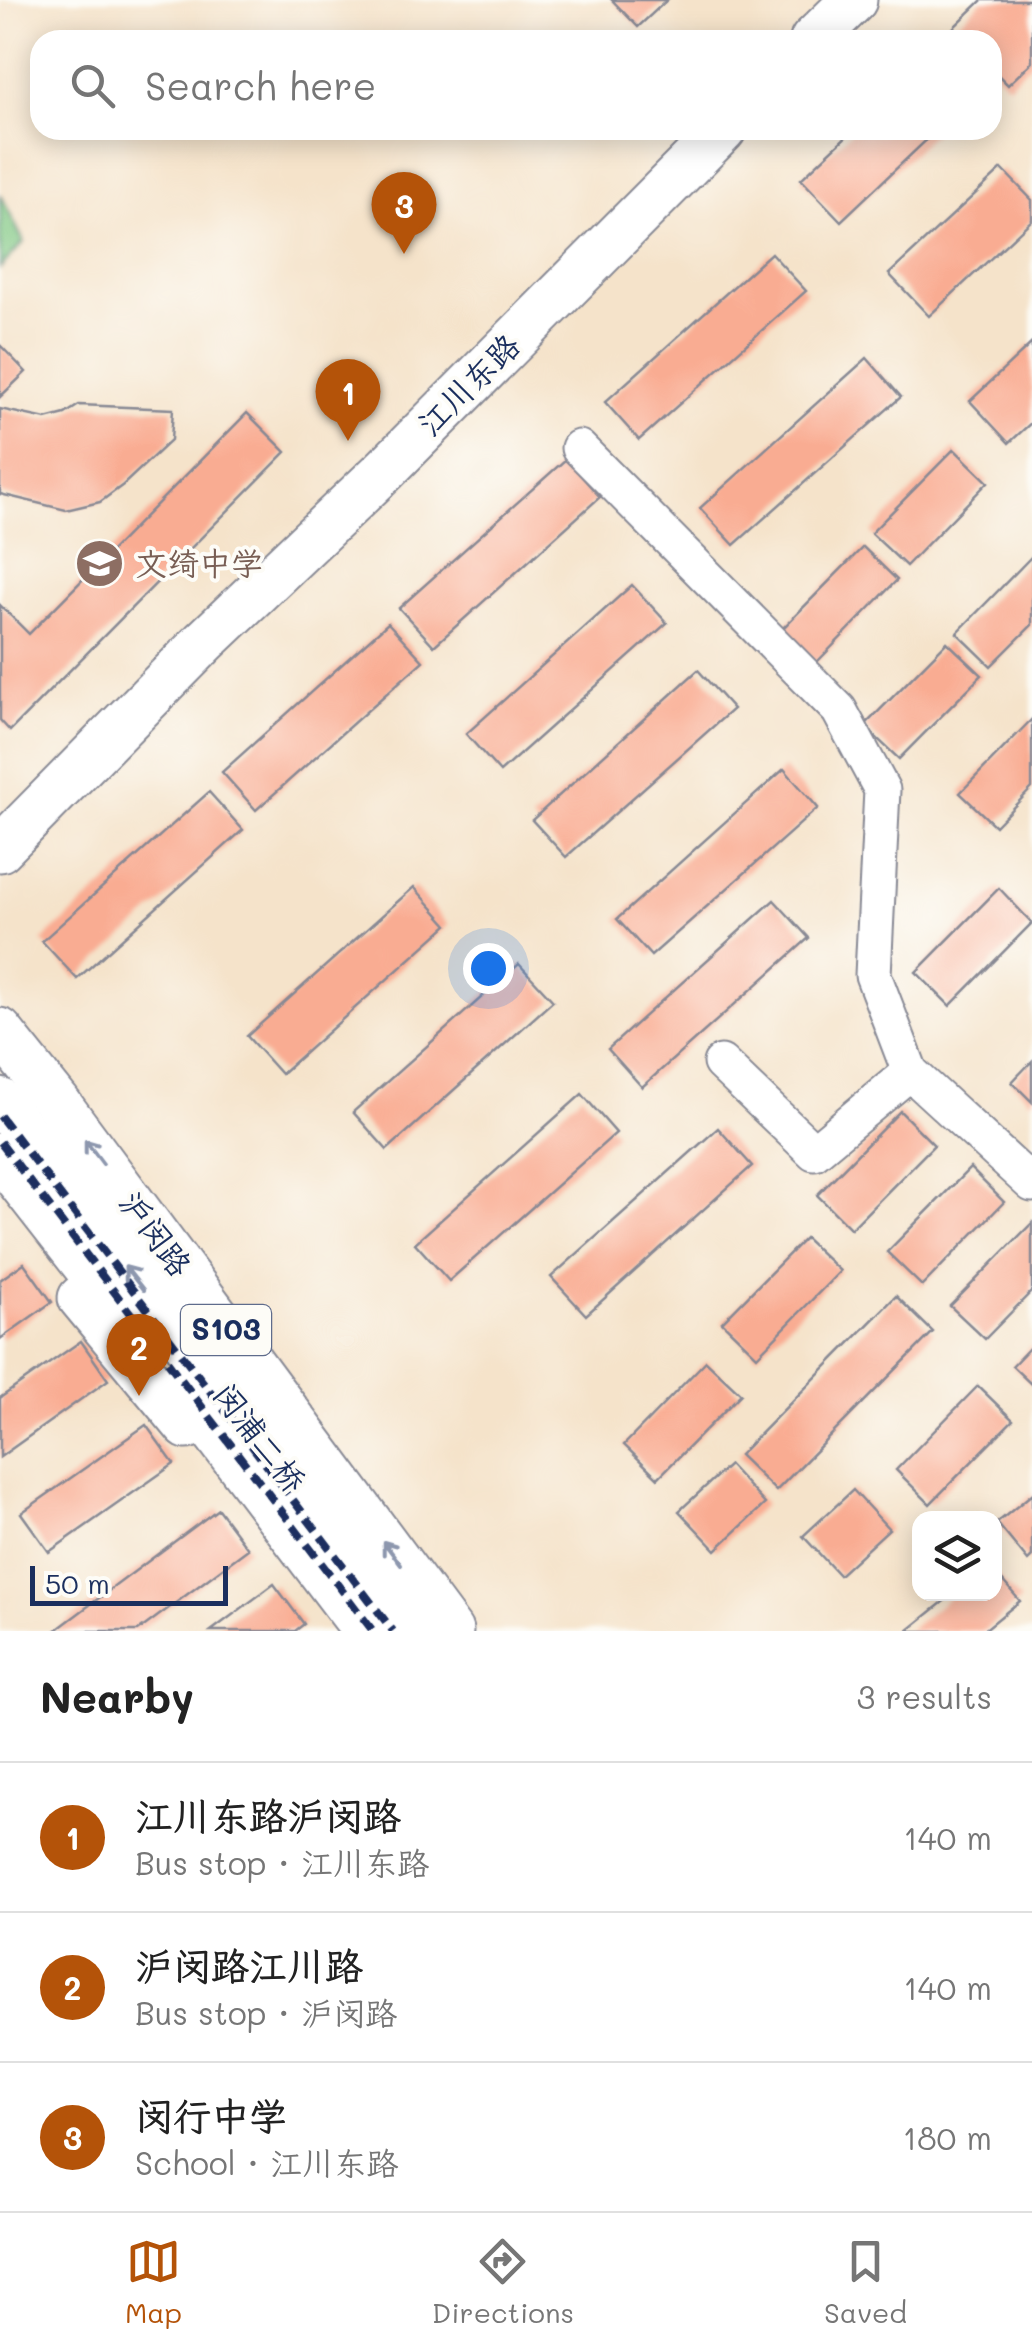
<!DOCTYPE html>
<html lang="en">
<head>
<meta charset="utf-8">
<style>
	body { margin:0; font-family:Mali,"LXGW WenKai TC",sans-serif; background:#f6f6f6; color:#222 }
	.controls { position:absolute; right:30px; bottom:30px; display:grid; overflow:hidden; border-radius:20px; box-shadow:0 5px 25px #0003 }
	.controls button { width:90px; height:90px; display:grid; place-items:center; padding:0; border:0; border-bottom:2px solid #e0e0e0; background:#fff; color:#222; font:50px sans-serif }
	.scale { position:absolute; left:30px; bottom:25px; width:198px; box-sizing:border-box; padding-left:10px; border:5px solid #1b2f5e; border-top:0; font-size:28px; line-height:35px; white-space:nowrap; color:#1b2f5e; -webkit-text-stroke:8px #fdfcf7; paint-order:stroke }
	.you { position:absolute; left:488px; top:968px; width:35px; height:35px; margin:-25px; border:8px solid #fff; border-radius:50%; background:#1a73e8; box-shadow:0 0 0 15px #1a73e833 }
	.badge { display:grid; place-items:center; width:65px; height:65px; border-radius:50%; background:#b45309; color:#fff; font-size:32px; font-weight:700 }
	.pin { position:absolute; translate:-50% -82px; filter:drop-shadow(0 2px 5px #0008) }
	.pin::after { content:''; position:absolute; top:52px; width:35px; height:30px; background:inherit; clip-path:polygon(0 0,100% 0,50% 100%) }
	.list { margin:0; padding:0; list-style:none }
	h2 { display:flex; justify-content:space-between; align-items:center; height:130px; margin:0; padding:0 40px; font-size:42px }
	h2 small { font-size:32px; font-weight:400; color:#767676 }
	.list li { display:grid; grid-template-columns:65px 1fr auto; gap:30px; align-items:center; box-sizing:border-box; height:150px; padding:0 40px; border-top:2px solid #e0e0e0 }
	.list b { display:block; font-size:38px; white-space:nowrap }
	.list p { margin:0; font-size:32px; white-space:nowrap; color:#767676 }
	.list em { font-size:32px; font-style:normal; color:#767676 }
	.icon { flex:none; width:55px; height:55px; fill:none; stroke:currentColor; stroke-width:2; stroke-linecap:round; stroke-linejoin:round }
	.map { position:relative; flex:none; width:1032px; height:1631px; overflow:hidden }
	.search { position:absolute; background:#fff; box-shadow:0 5px 25px #0003; left:30px; right:30px; top:30px; height:110px; display:flex; align-items:center; gap:25px; box-sizing:border-box; padding:0 35px; border-radius:30px; color:#767676; font-size:38px }
	.sheet { height:580px; background:#fff }
	nav { display:flex; justify-content:space-around; align-items:center; box-sizing:border-box; height:140px; border-top:2px solid #e0e0e0; background:#fff; font-size:28px; color:#767676 }
	nav a { display:grid; justify-items:center; gap:5px }
	nav .on { color:#b45309 }
	.map>svg:first-child { display:block }
	.green { fill:#81c884; stroke:#4e7c71; stroke-width:2.5 }
	.building { fill:#f9ac92 }
	.lines { fill:none; stroke-linecap:round; stroke-linejoin:round }
	.minor-casing { stroke:#888994; stroke-width:39 }
	.major-casing { stroke:#888994; stroke-width:49 }
	.minor { stroke:#fff; stroke-width:35 }
	.major { stroke:#fff; stroke-width:45 }
	.rail { stroke:#1b2f5e; stroke-width:8; stroke-dasharray:15 8; stroke-linecap:butt }
	.oneway { stroke:#8d97ae }
	.labels { text-anchor:middle; stroke-width:8; stroke-linejoin:round; paint-order:stroke }
	.shield { fill:#fdfcf7; stroke:#5f6c8c; stroke-width:2.5 }
	.shield-label { font-size:30px; font-weight:bold; fill:#1b2f5e }
	.street-label { font-size:32px; fill:#1b2f5e; stroke:#fdfcf7 }
	.education-label { font-size:32px; fill:#785e54; stroke:#fdfcf7; text-anchor:start }
</style>
</head>
<body>
<div class="map">
<svg width="1032" height="1631" viewBox="0 0 1032 1631">
	<rect width="100%" height="100%" fill="#fdfcf7"/>
	<filter id="ink" filterUnits="userSpaceOnUse"><feTurbulence type="fractalNoise" baseFrequency=".01" numOctaves="2"/><feDisplacementMap in="SourceGraphic" scale="20" xChannelSelector="R" yChannelSelector="G"/><feConvolveMatrix kernelMatrix="1 2 1 2 8 2 1 2 1" color-interpolation-filters="sRGB"/></filter>
	<filter id="wash" filterUnits="userSpaceOnUse"><feTurbulence type="fractalNoise" baseFrequency=".0048" numOctaves="4" result="noise"/><feDisplacementMap in="SourceGraphic" scale="40" xChannelSelector="R" yChannelSelector="G"/><feGaussianBlur stdDeviation="2.25" result="paint"/><feColorMatrix in="noise" values="0 0 0 0 0 0 0 0 0 0 0 0 0 0 0 0 0 1.4 0 .05"/><feComposite in="paint" operator="in"/></filter>
	<g filter="url(#wash)">
		<rect width="100%" height="100%" fill="#f5e3ca"/>
		<path class="green" d="M 0,194 L 24,242 L 0,268 Z"/>
		<g id="blocks">
			<g class="building">
				<path d="M 612,0 L 667,0 L 638,27 Z"/>
				<path d="M 982,0 L 1032,0 L 1032,62 L 1008,85 L 992,69 L 992,40 L 964,40 L 953,28 Z"/>
				<path d="M 853,130 L 937,130 L 841,221 L 801,179 Z"/>
				<path d="M 1002,169 L 1032,200 L 1032,220 L 929,316 L 889,274 Z"/>
				<path d="M 771,253 L 806,291 L 639,440 L 605,402 Z"/>
				<path d="M 1032,343 L 1032,422 L 1009,443 L 970,401 Z"/>
				<path d="M 0,345 L 26,372 L 0,397 Z"/>
				<path d="M 867,358 L 901,397 L 734,545 L 700,508 Z"/>
				<path d="M 79,405 L 173,409 L 171,440 L 123,485 L 100,502 L 66,510 L 0,494 L 0,409 L 46,419 L 65,414 Z"/>
				<path d="M 247,413 L 286,452 L 10,731 L 0,720 L 0,605 L 29,634 Z"/>
				<path d="M 954,449 L 988,482 L 906,566 L 871,533 Z"/>
				<path d="M 566,459 L 600,497 L 434,646 L 399,608 Z"/>
				<path d="M 863,547 L 897,580 L 815,664 L 780,631 Z"/>
				<path d="M 1032,556 L 1032,625 L 991,666 L 957,633 Z"/>
				<path d="M 632,585 L 667,623 L 500,772 L 466,734 Z"/>
				<path d="M 388,623 L 423,661 L 256,810 L 222,772 Z"/>
				<path d="M 947,642 L 982,675 L 899,759 L 864,726 Z"/>
				<path d="M 698,670 L 733,709 L 566,857 L 532,820 Z"/>
				<path d="M 1032,719 L 1032,788 L 995,826 L 960,793 Z"/>
				<path d="M 784,769 L 818,808 L 651,956 L 617,919 Z"/>
				<path d="M 209,792 L 243,830 L 77,979 L 42,941 Z"/>
				<path d="M 414,887 L 448,925 L 281,1074 L 247,1036 Z"/>
				<path d="M 999,888 L 1032,923 L 950,1006 L 916,972 Z"/>
				<path d="M 774,900 L 809,938 L 642,1087 L 608,1049 Z"/>
				<path d="M 519,964 L 553,1001 L 387,1150 L 353,1112 Z"/>
				<path d="M 1032,1061 L 1032,1102 L 1012,1082 Z"/>
				<path d="M 582,1094 L 616,1133 L 449,1281 L 415,1243 Z"/>
				<path d="M 900,1111 L 934,1145 L 851,1229 L 817,1195 Z"/>
				<path d="M 718,1128 L 752,1166 L 586,1315 L 551,1277 Z"/>
				<path d="M 970,1168 L 1004,1202 L 922,1286 L 887,1252 Z"/>
				<path d="M 1032,1223 L 1032,1291 L 985,1339 L 950,1306 Z"/>
				<path d="M 805,1238 L 840,1271 L 757,1356 L 722,1322 Z"/>
				<path d="M 24,1263 L 52,1302 L 0,1339 L 0,1280 Z"/>
				<path d="M 896,1296 L 933,1332 L 776,1491 L 739,1455 Z"/>
				<path d="M 81,1341 L 108,1380 L 0,1457 L 0,1398 Z"/>
				<path d="M 1032,1345 L 1032,1385 L 1012,1366 Z"/>
				<path d="M 706,1361 L 741,1394 L 658,1478 L 624,1445 Z"/>
				<path d="M 978,1386 L 1013,1420 L 930,1504 L 896,1470 Z"/>
				<path d="M 146,1425 L 174,1464 L 49,1552 L 21,1513 Z"/>
				<path d="M 729,1465 L 765,1504 L 716,1550 L 679,1511 Z"/>
				<path d="M 853,1490 L 889,1529 L 839,1575 L 803,1536 Z"/>
				<path d="M 1032,1494 L 1032,1557 L 1028,1561 L 997,1523 Z"/>
				<path d="M 218,1509 L 248,1549 L 138,1631 L 55,1631 Z"/>
				<path d="M 994,1571 L 1020,1601 L 983,1631 L 907,1631 L 953,1594 L 994,1594 Z"/>
				<path d="M 274,1584 L 304,1624 L 295,1631 L 211,1631 Z"/>
			</g>
		</g>
	</g>
	<g filter="url(#ink)">
		<use href="#blocks" fill-opacity="0" stroke="#888994" stroke-width="2.5"/>
		<g class="lines">
			<defs>
				<g id="minor">
					<path d="M 579,448 L 839,710 L 882,790 L 873,975 L 910,1072 L 1032,1184"/>
					<path d="M 721,1063 L 814,1152 L 910,1072"/>
				</g>
				<g id="major">
					<path d="M 813,40 L 854,0"/>
					<path d="M 0,849 L 204,642 L 385,470 L 723,130"/>
					<path d="M 0,1031 L 57,1102 L 450,1631"/>
					<path d="M 0,1101 L 409,1631"/>
					<path d="M 0,1156 L 122,1312"/>
					<path d="M 81,1298 L 187,1426"/>
					<path d="M 180,1386 L 366,1631"/>
				</g>
			</defs>
			<use href="#minor" class="minor-casing"/>
			<use href="#major" class="major-casing"/>
			<use href="#minor" class="minor"/>
			<use href="#major" class="major"/>
			<g class="rail">
				<path d="M 0,1116 L 393,1631"/>
				<path d="M 0,1142 L 373,1631"/>
			</g>
		</g>
		<defs><path id="oneway-shaft" d="M-6 0H5M1.5-3L5.5 0L1.5 3" fill="none" stroke-width="1.6" stroke-linecap="round" stroke-linejoin="round" transform="scale(2.5)"/></defs>
		<g class="oneway">
			<use href="#oneway-shaft" transform="translate(94 1152) rotate(-127)"/>
			<use href="#oneway-shaft" transform="translate(134 1278) rotate(-128)"/>
			<use href="#oneway-shaft" transform="translate(392 1553) rotate(-127)"/>
		</g>
	</g>
	<defs>
		<symbol id="school-disc" viewBox="-11 -11 22 22"><circle r="9.5" fill="#8d6e63" stroke="#fdfcf7"/><path d="M0-5L7-2L0 1L-7-2ZM-4 1L0 2.5L4 1V4Q0 6-4 4Z" fill="#fff"/></symbol>
	</defs>
	<g fill-rule="evenodd">
		<use href="#school-disc" x="72" y="536" width="55" height="55"/>
	</g>
	<g class="labels">
		<rect class="shield" x="181" y="1305" width="90" height="50" rx="8"/>
		<g class="shield-label">
			<text x="226" y="1340">S103</text>
		</g>
		<g class="street-label">
			<text transform="translate(469 385) rotate(-45)" y="11">江川东路</text>
			<text transform="translate(155 1234) rotate(53)" y="11">沪闵路</text>
			<text transform="translate(259 1438) rotate(52)" y="11">闵浦二桥</text>
		</g>
		<g class="education-label">
			<text x="135" y="575">文绮中学</text>
		</g>
	</g>
</svg>
<div class="controls">
<button><svg class="icon" aria-label="layers" viewBox="0 0 24 24"><path d="M12 4l9 5-9 5-9-5zM3 14l9 5 9-5"/></svg></button>
</div>
<div class="scale">50 m</div>
<div class="you"></div>
<div class="pin badge" style="left:348px;top:441px">1</div>
<div class="pin badge" style="left:139px;top:1396px">2</div>
<div class="pin badge" style="left:404px;top:254px">3</div>
<div class="search"><svg class="icon" aria-label="search" viewBox="0 0 24 24"><circle cx="10" cy="10" r="6"/><path d="M15 15l6 6"/></svg>Search here</div>
</div>
<section class="sheet">
<h2>Nearby<small>3 results</small></h2>
<ul class="list">
<li><span class="badge">1</span><div><b>江川东路沪闵路</b><p>Bus stop · 江川东路</p></div><em>140 m</em></li>
<li><span class="badge">2</span><div><b>沪闵路江川路</b><p>Bus stop · 沪闵路</p></div><em>140 m</em></li>
<li><span class="badge">3</span><div><b>闵行中学</b><p>School · 江川东路</p></div><em>180 m</em></li>
</ul>
</section>
<nav>
<a class="on"><svg class="icon" aria-label="map" viewBox="0 0 24 24"><path d="M3 6l6-2 6 2 6-2v14l-6 2-6-2-6 2zM9 4v14M15 6v14"/></svg>Map</a>
<a><svg class="icon" aria-label="directions" viewBox="0 0 24 24"><path d="M12 3l9 9-9 9-9-9zM9 14v-3h6M13 9l2 2-2 2"/></svg>Directions</a>
<a><svg class="icon" aria-label="saved" viewBox="0 0 24 24"><path d="M7 4h10v16l-5-4-5 4z"/></svg>Saved</a>
</nav>
</body>
</html>
